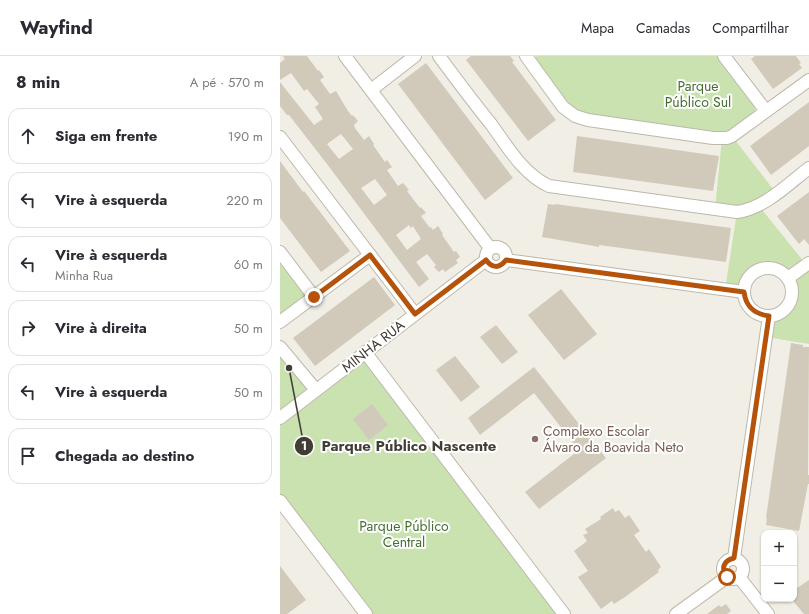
<!DOCTYPE html>
<html lang="pt">
<head>
<meta charset="utf-8">
<style>
	body { margin:0; font-family:Jost,sans-serif; background:#f2f2f3; color:#2b2b33 }
	.controls { position:absolute; right:12px; bottom:12px; display:grid; overflow:hidden; border-radius:8px; box-shadow:0 1px 3px #0004 }
	.controls button { width:36px; height:36px; display:grid; place-items:center; padding:0; border:0; border-bottom:1px solid #e1e1e2; background:#fff; color:#2b2b33; font:20px sans-serif }
	.stop { position:absolute; width:12px; height:12px; margin:-9px; border:3px solid #b45309; border-radius:50%; background:#fff }
	.stop.end { background:#b45309; border-color:#fff; box-shadow:0 1px 4px #0008 }
	.list { margin:0; padding:0; list-style:none }
	h2 { display:flex; justify-content:space-between; align-items:center; height:52px; margin:0; padding:0 16px; font-size:17px }
	h2 small { font-size:13px; font-weight:400; color:#7c7c81 }
	.list li { display:grid; grid-template-columns:26px 1fr auto; gap:12px; align-items:center; box-sizing:border-box; height:56px; margin:0 8px 8px; padding:0 8px; border:1px solid #e1e1e2; border-radius:12px }
	.list b { display:block; font-size:15px; white-space:nowrap }
	.list p { margin:0; font-size:13px; white-space:nowrap; color:#7c7c81 }
	.list em { font-size:13px; font-style:normal; color:#7c7c81 }
	.icon { flex:none; width:22px; height:22px; fill:none; stroke:currentColor; stroke-width:2; stroke-linecap:round; stroke-linejoin:round }
	.map { position:relative; flex:none; width:529px; height:558px; overflow:hidden }
	header { display:flex; align-items:center; gap:24px; box-sizing:border-box; height:56px; padding:0 20px; background:#fff; border-bottom:1px solid #e1e1e2 }
	header strong { font-size:19px }
	nav { display:flex; gap:22px; margin-inline-start:auto; font-size:14px }
	main { display:flex }
	aside { flex:1; background:#fff }
	.map>svg:first-child { display:block }
	.green { fill:#c9e2b0 }
	.building { fill:#d1cabb; fill-rule:evenodd }
	.lines { fill:none; stroke-linecap:round; stroke-linejoin:round }
	.minor-casing { stroke:#beb8ab; stroke-width:14 }
	.minor { stroke:#fff; stroke-width:12 }
	.route { stroke:#b45309; stroke-width:5 }
	.education-dot { fill:#8d6e63; stroke:#fff; stroke-width:1.5 }
	.labels { text-anchor:middle; stroke-width:4; stroke-linejoin:round; paint-order:stroke }
	.park-label { font-size:14px; fill:#436f2e; stroke:#fff }
	.street-label { font-size:14px; fill:#423e35; stroke:#fff }
	.education-label { font-size:14px; fill:#785e54; stroke:#fff; text-anchor:start }
	.leader { fill:none; stroke:#423e35; stroke-width:1.5 }
	.callout-dot { fill:#423e35; stroke:#fff; stroke-width:1.5 }
	.mark-label { font-size:12px; text-anchor:middle; font-weight:bold; fill:#fff }
	.callout-label { font-size:15px; text-anchor:middle; font-weight:bold; fill:#423e35; stroke:#fff; stroke-width:4; stroke-linejoin:round; paint-order:stroke }
</style>
</head>
<body>
<header>
<strong>Wayfind</strong>
<nav><a>Mapa</a><a>Camadas</a><a>Compartilhar</a></nav>
</header>
<main>
<aside>
<h2>8 min<small>A pé · 570 m</small></h2>
<ul class="list">
<li><svg class="icon" aria-label="ahead" viewBox="0 0 24 24"><path d="M12 20V5M6 11l6-6 6 6"/></svg><div><b>Siga em frente</b></div><em>190 m</em></li>
<li><svg class="icon" aria-label="left" viewBox="0 0 24 24"><path d="M17 20v-9H6M10 6l-5 5 5 5"/></svg><div><b>Vire à esquerda</b></div><em>220 m</em></li>
<li><svg class="icon" aria-label="left" viewBox="0 0 24 24"><path d="M17 20v-9H6M10 6l-5 5 5 5"/></svg><div><b>Vire à esquerda</b><p>Minha Rua</p></div><em>60 m</em></li>
<li><svg class="icon" aria-label="right" viewBox="0 0 24 24"><path d="M7 20v-9h11M14 6l5 5-5 5"/></svg><div><b>Vire à direita</b></div><em>50 m</em></li>
<li><svg class="icon" aria-label="left" viewBox="0 0 24 24"><path d="M17 20v-9H6M10 6l-5 5 5 5"/></svg><div><b>Vire à esquerda</b></div><em>50 m</em></li>
<li><svg class="icon" aria-label="arrive" viewBox="0 0 24 24"><path d="M6 21V4h12l-3 4 3 4H6"/></svg><div><b>Chegada ao destino</b></div></li>
</ul>
</aside>
<div class="map">
<svg width="529" height="558" viewBox="0 0 529 558">
	<rect width="100%" height="100%" fill="#f1eee5"/>
	<g class="green">
		<path d="M 256,0 L 438,0 L 474,47 L 475,54 L 472,60 L 452,80 L 496,137 L 479,150 L 529,212 L 529,288 L 486,281 L 489,260 C 529,252 510,201 479,215 C 469,219 466,226 464,236 L 445,234 L 457,156 L 435,153 L 442,82 L 304,59 L 288,49 L 256,6 Z"/>
		<path d="M 0,196 L 34,241 L 0,266 Z"/>
		<path d="M 0,291 L 36,334 L 85,296 L 284,558 L 86,558 L 0,445 Z"/>
	</g>
	<g class="building">
		<path d="M 3,0 L 27,0 L 38,15 L 39,14 L 44,21 L 40,24 L 50,38 L 56,35 L 68,55 L 72,60 L 73,59 L 78,65 L 74,69 L 75,72 L 84,84 L 89,80 L 94,88 L 93,89 L 105,106 L 107,104 L 112,111 L 107,114 L 118,130 L 123,127 L 129,134 L 127,135 L 140,152 L 141,151 L 146,157 L 141,160 L 150,172 L 151,171 L 153,174 L 158,170 L 163,178 L 162,179 L 174,196 L 176,195 L 180,201 L 176,204 L 178,207 L 165,216 L 163,213 L 159,216 L 154,211 L 156,209 L 147,198 L 136,206 L 149,223 L 139,231 L 47,108 L 9,59 L 7,59 L 0,50 L 0,26 L 34,69 L 43,63 L 35,51 L 39,48 L 27,33 L 24,35 L 11,17 L 0,24 L 0,7 L 5,3 ZM 61,78 L 73,93 L 59,103 L 47,88 ZM 95,123 L 107,139 L 94,149 L 81,132 ZM 129,169 L 131,172 L 133,170 L 141,183 L 127,194 L 116,179 Z"/>
		<path d="M 191,0 L 230,0 L 234,5 L 232,6 L 276,64 L 248,85 L 186,4 Z"/>
		<path d="M 475,0 L 516,0 L 521,7 L 519,8 L 522,12 L 493,33 L 471,3 Z"/>
		<path d="M 146,7 L 233,122 L 205,144 L 118,28 Z"/>
		<path d="M 529,46 L 529,90 L 491,119 L 470,90 Z"/>
		<path d="M 297,80 L 439,100 L 433,135 L 293,116 Z"/>
		<path d="M 0,105 L 23,136 L 24,135 L 70,195 L 41,216 L 0,162 Z"/>
		<path d="M 529,136 L 529,189 L 524,183 L 519,188 L 497,160 Z"/>
		<path d="M 268,148 L 275,149 L 275,148 L 451,172 L 446,206 L 319,189 L 319,191 L 314,190 L 262,181 Z"/>
		<path d="M 94,221 L 115,249 L 35,310 L 13,282 Z"/>
		<path d="M 281,233 L 317,278 L 284,304 L 248,259 Z"/>
		<path d="M 216,269 L 238,296 L 222,308 L 200,281 Z"/>
		<path d="M 511,287 L 523,289 L 523,291 L 529,291 L 528,419 L 529,419 L 529,428 L 528,428 L 519,475 L 486,469 L 487,462 L 486,462 Z"/>
		<path d="M 175,300 L 200,331 L 181,346 L 156,314 Z"/>
		<path d="M 254,311 L 326,402 L 259,453 L 245,436 L 299,394 L 254,337 L 200,379 L 188,362 Z"/>
		<path d="M 92,348 L 108,369 L 89,384 L 73,363 Z"/>
		<path d="M 333,452 L 335,456 L 339,454 L 345,462 L 349,459 L 360,475 L 354,479 L 366,496 L 369,493 L 381,511 L 378,514 L 379,516 L 345,541 L 334,548 L 332,545 L 321,553 L 298,521 L 308,515 L 294,495 L 307,485 L 303,479 L 308,477 L 305,473 L 321,463 L 320,461 Z"/>
		<path d="M 0,510 L 26,544 L 7,558 L 0,558 Z"/>
		<path d="M 529,524 L 529,558 L 524,558 L 514,546 L 514,534 Z"/>
		<path d="M 446,548 L 451,555 L 447,558 L 427,558 L 439,549 L 441,551 Z"/>
	</g>
	<g class="lines">
		<defs>
			<g id="minor">
				<path d="M 65,0 L 210,192"/>
				<path d="M 159,0 C 176,23 193,46 211,68 C 227,90 243,118 269,130 L 457,156 C 485,152 507,129 529,112"/>
				<path d="M 246,0 L 283,51 L 295,60 L 308,64 L 433,82 L 447,82 L 452,80 L 529,24"/>
				<path d="M 444,0 L 486,55"/>
				<path d="M 91,34 L 135,0"/>
				<path d="M 0,81 L 135,258"/>
				<circle cx="216" cy="201" r="10"/>
				<path d="M 0,196 L 34,241"/>
				<path d="M 226,204 L 464,236"/>
				<circle cx="488" cy="236" r="24"/>
				<path d="M 508,222 L 529,207"/>
				<path d="M 0,266 L 90,199"/>
				<path d="M 0,291 L 36,334"/>
				<path d="M 85,296 L 284,558"/>
				<path d="M 0,362 L 206,204"/>
				<path d="M 0,445 L 86,558"/>
				<path d="M 454,502 L 489,260"/>
				<circle cx="453" cy="513" r="10"/>
				<path d="M 459,521 L 488,558"/>
				<path d="M 396,558 L 447,521"/>
			</g>
		</defs>
		<use href="#minor" class="minor-casing"/>
		<use href="#minor" class="minor"/>
	</g>
	<g class="lines">
		<path class="route" d="M 34,241 L 90,199 L 135,258 L 206,204 C 212,212 219,213 226,204 L 464,236 C 466,251 474,258 489,260 L 454,502 C 443,505 441,512 447,521"/>
	</g>
	<circle class="education-dot" cx="255" cy="383" r="4"/>
	<g class="labels">
		<g class="park-label">
			<text x="418" y="35">Parque<tspan x="418" dy="16">Público Sul</tspan></text>
			<text x="124" y="475">Parque Público<tspan x="124" dy="16">Central</tspan></text>
		</g>
		<g class="street-label">
			<text transform="translate(93 290) rotate(-38)" y="5">MINHA RUA</text>
		</g>
		<g class="education-label">
			<text x="263" y="380">Complexo Escolar<tspan x="263" dy="16">Álvaro da Boavida Neto</tspan></text>
		</g>
	</g>
	<path class="leader" d="M9 312L24 390"/>
	<g class="callout-dot">
		<circle cx="9" cy="312" r="4"/>
		<circle cx="24" cy="390" r="10"/>
	</g>
	<g class="mark-label">
		<text x="24" y="394">1</text>
	</g>
	<g class="callout-label">
		<text x="129" y="395">Parque Público Nascente</text>
	</g>
</svg>
<div class="controls">
<button>+</button>
<button>−</button>
</div>
<div class="stop" style="left:447px;top:521px"></div>
<div class="stop end" style="left:34px;top:241px"></div>
</div>
</main>
</body>
</html>
